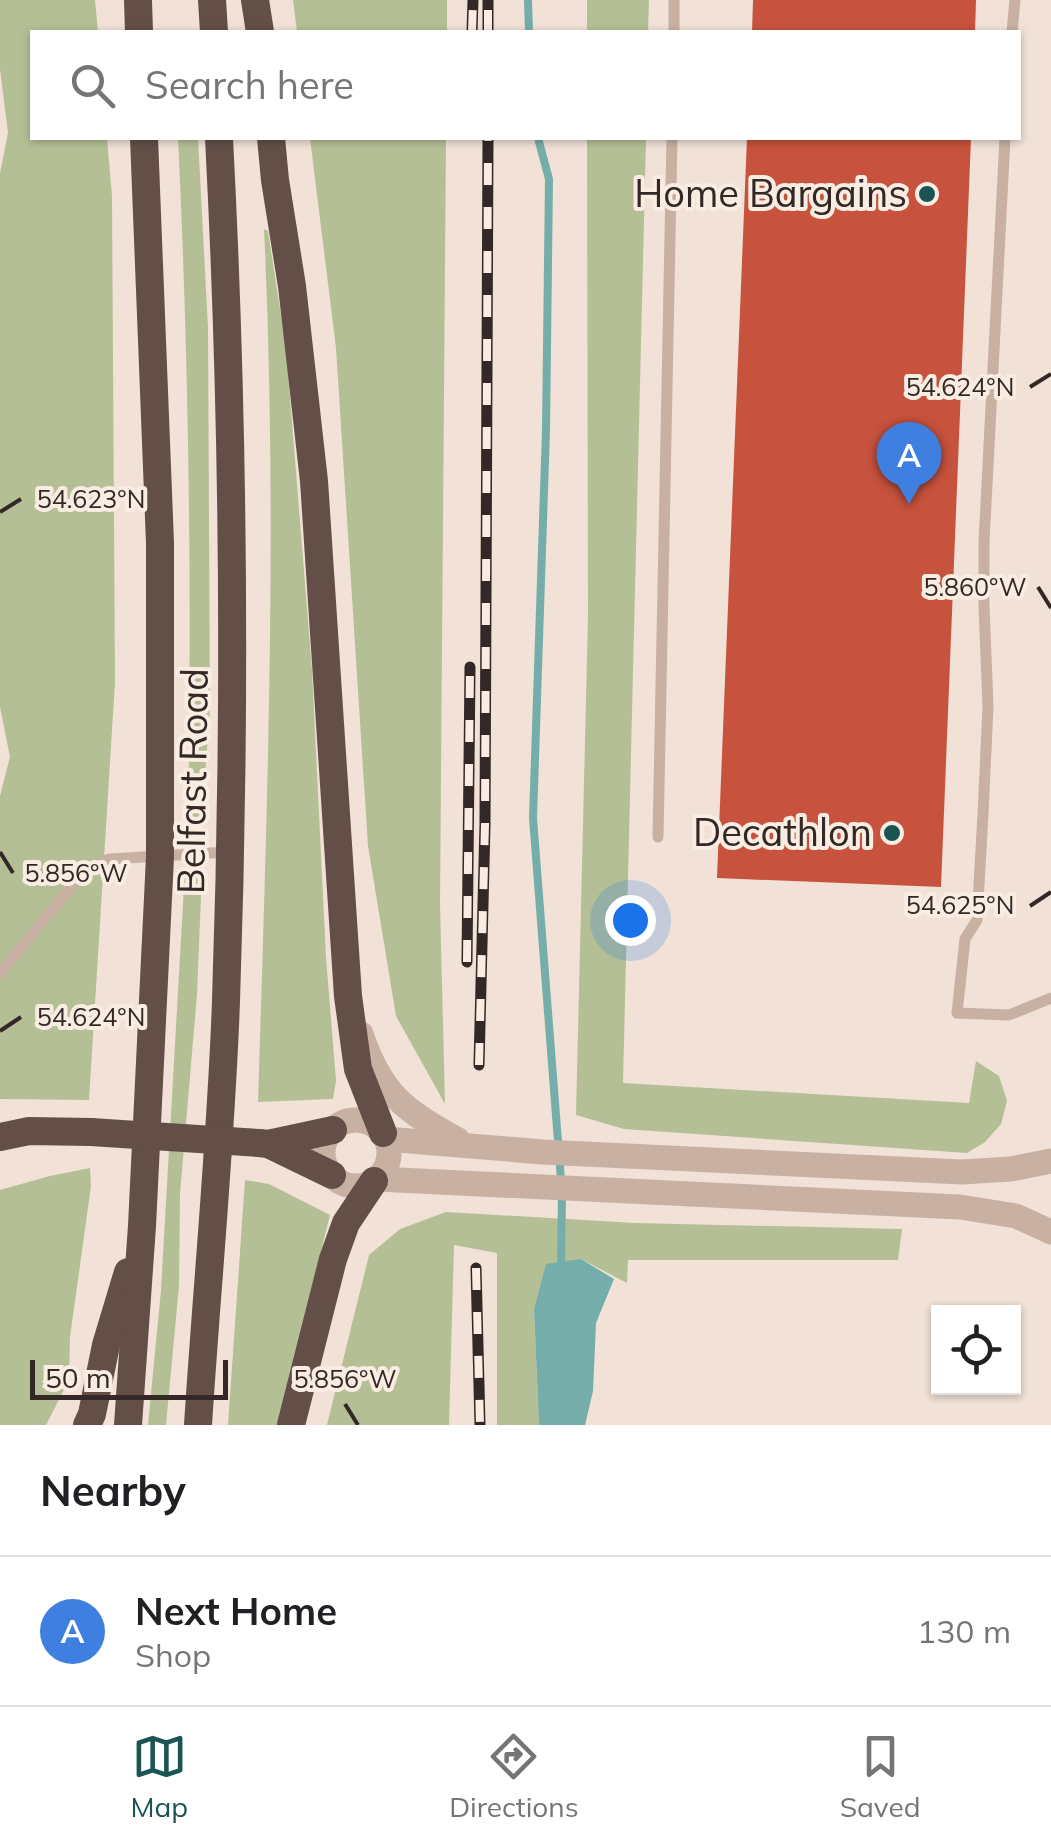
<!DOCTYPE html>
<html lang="en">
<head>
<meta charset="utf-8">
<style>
	body { margin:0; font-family:Mulish,sans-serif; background:#f2f2f2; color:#202124 }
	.controls { position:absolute; right:30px; bottom:30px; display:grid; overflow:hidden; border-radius:0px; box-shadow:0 2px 8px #0004 }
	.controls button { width:90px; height:90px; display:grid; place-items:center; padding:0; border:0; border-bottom:2px solid #e0e0e0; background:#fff; color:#202124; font:50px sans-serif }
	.scale { position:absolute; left:30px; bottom:25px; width:198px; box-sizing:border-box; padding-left:10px; border:5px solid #332825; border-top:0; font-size:28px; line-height:35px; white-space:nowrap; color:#332825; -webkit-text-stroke:8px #f9ece2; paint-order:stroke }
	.you { position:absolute; left:630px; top:920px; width:35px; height:35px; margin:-25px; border:8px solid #fff; border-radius:50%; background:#1a73e8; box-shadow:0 0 0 15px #1a73e833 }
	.badge { display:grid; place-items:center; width:65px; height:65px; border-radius:50%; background:#1a5453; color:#fff; font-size:32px; font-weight:700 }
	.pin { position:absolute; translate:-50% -82px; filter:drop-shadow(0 2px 5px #0008) }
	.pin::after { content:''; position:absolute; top:52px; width:35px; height:30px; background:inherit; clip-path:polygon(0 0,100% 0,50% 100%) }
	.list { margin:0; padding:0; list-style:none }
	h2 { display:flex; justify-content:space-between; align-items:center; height:130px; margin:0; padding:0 40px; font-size:42px }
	h2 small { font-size:32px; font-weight:400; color:#757577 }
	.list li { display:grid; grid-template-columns:65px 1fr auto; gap:30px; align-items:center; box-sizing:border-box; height:150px; padding:0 40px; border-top:2px solid #e0e0e0 }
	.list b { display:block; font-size:38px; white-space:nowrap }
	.list p { margin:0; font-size:32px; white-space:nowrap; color:#757577 }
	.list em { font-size:32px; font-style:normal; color:#757577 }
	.icon { flex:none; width:55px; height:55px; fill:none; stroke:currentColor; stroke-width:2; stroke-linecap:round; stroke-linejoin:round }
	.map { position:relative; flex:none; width:1051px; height:1425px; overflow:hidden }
	.search { position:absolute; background:#fff; box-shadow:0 2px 8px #0004; left:30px; right:30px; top:30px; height:110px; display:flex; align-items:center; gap:25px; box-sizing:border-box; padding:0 35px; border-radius:0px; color:#757577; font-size:38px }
	.sheet { height:280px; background:#fff }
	nav { display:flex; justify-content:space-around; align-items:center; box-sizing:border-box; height:140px; border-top:2px solid #e0e0e0; background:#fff; font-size:28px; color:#757577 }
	nav a { display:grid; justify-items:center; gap:5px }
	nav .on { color:#1a5453 }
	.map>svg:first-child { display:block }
	.green { fill:#b5bf96 }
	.water { fill:#75adab }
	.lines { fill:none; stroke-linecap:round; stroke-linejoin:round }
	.stream { stroke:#75adab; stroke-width:8 }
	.building { fill:#c7523d }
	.service { stroke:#c8b0a2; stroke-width:11 }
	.tertiary { stroke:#c8b0a2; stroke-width:25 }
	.trunk { stroke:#644f48; stroke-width:28 }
	.rail-casing { stroke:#332825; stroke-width:11 }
	.rail { stroke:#f9ece2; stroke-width:8; stroke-dasharray:22; stroke-linecap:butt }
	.trunk-bridge { stroke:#644f48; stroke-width:28 }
	.ticks { fill:none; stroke:#332825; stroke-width:4 }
	.poi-dot { fill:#1a5453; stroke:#f9ece2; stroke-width:4 }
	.labels { text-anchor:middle; stroke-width:8; stroke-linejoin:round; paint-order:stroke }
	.poi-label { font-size:38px; fill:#332825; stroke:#f9ece2; text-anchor:end }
	.street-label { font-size:38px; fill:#332825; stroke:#f9ece2 }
	.ticks-label { font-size:25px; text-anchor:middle; fill:#332825; stroke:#f9ece2; stroke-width:8; stroke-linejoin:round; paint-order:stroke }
</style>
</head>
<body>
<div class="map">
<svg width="1051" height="1425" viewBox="0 0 1051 1425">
	<rect width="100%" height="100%" fill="#f1e1d6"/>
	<g class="green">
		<path d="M 0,0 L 95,0 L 98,32 L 32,32 L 32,138 L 107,138 L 112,196 L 115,682 L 89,1100 L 0,1099 L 0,796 L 10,757 L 0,707 L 0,173 L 8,133 L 0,69 Z"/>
		<path d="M 293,0 L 447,0 L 447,32 L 297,32 Z"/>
		<path d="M 587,0 L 649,0 L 648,32 L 587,32 Z"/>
		<path d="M 178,138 L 198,138 L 208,328 L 210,709 L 202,816 L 199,823 L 188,821 C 192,593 189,365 178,138 Z"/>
		<path d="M 310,138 L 446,138 L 440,904 L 445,1104 L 396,1016 L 368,846 L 336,348 Z"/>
		<path d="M 587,138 L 646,138 L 623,1083 L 969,1103 L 976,1061 L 999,1076 L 1007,1101 L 1001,1124 L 985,1142 L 967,1153 L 624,1129 L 576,1115 L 588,616 Z"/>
		<path d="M 264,229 L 268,231 L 286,348 L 312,670 L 326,957 L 336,1081 L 333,1099 L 258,1102 C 267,812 278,520 264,229 Z"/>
		<path d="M 193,863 L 202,872 L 197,994 L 180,1194 L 179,1286 L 166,1425 L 148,1425 L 161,1290 L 185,869 Z"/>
		<path d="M 90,1168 L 91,1186 L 70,1337 L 69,1380 L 46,1425 L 0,1425 L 0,1190 L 50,1176 Z"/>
		<path d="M 245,1180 L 269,1184 L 330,1215 L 278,1425 L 228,1425 Z"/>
		<path d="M 446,1212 L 635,1223 L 902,1229 L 898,1260 L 628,1260 L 627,1283 L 581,1259 L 534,1310 L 539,1425 L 497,1425 L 497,1253 L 454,1245 L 449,1425 L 327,1425 L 369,1255 L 400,1229 Z"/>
	</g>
	<path class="water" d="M 581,1259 L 614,1279 L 596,1323 L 593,1391 L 585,1425 L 539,1425 L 534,1310 L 546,1264 Z"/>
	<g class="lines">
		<g class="stream">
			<path d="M 528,0 L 529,32"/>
			<path d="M 538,138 L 549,179 L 546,431 L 533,818 L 562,1193 L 561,1270"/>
		</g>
	</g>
	<g class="building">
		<path d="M 753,0 L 976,0 L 975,32 L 752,32 Z"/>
		<path d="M 747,138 L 971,138 L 941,887 L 717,878 Z"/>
	</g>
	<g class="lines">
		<g class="service">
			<path d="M 674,32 L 674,0"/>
			<path d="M 1012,32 L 1015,0"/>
			<path d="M 1005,138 L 984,542 L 984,605 L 988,707 L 983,814 L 977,920 L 965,939 L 957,1013 L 1009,1015 L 1051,998"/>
			<path d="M 658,837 L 672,138"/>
			<path d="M 0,973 L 84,871 L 109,859 L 229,852"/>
		</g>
		<g class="tertiary">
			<path d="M 361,1034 C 381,1094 404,1110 458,1140"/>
			<circle cx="356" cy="1153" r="33"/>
			<path d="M 386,1139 L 543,1152 L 962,1172 L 1011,1169 L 1051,1161"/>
			<path d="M 377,1179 L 960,1207 L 1016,1216 L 1051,1232"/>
		</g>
		<g class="trunk">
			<path d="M 138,0 L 139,32"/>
			<path d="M 212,0 L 214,32"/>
			<path d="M 255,0 L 260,32"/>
			<path d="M 271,138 L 275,180 L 292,286 L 314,481 L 348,996 L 358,1069 L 383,1133"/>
			<path d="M 0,1137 L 29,1131 L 91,1132"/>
			<path d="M 259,1143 L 268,1144 L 333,1130"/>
			<path d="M 268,1144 L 332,1175"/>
			<path d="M 87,1425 L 92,1414 L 106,1345 L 128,1272"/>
			<path d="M 128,1425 L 142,1226 L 160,857 L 160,543 L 144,138"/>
			<path d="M 198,1425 C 207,1284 221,1143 226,1001 C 236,713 234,425 219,138"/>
			<path d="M 291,1425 L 333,1259 L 346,1223 L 374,1181"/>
		</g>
		<defs>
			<g id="rail">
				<path d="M 472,32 L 473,0"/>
				<path d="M 488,32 L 488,0"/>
				<path d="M 467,962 L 470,667"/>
				<path d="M 479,1065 L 485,824 L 488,138"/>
				<path d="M 476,1268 L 480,1425"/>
			</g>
		</defs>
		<use href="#rail" class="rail-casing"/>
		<use href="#rail" class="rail"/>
		<path class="trunk-bridge" d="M 91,1132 L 259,1143"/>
	</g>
	<path class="ticks" d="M 1030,387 L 1051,374M 0,512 L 21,499M 1038,587 L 1051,608M 0,852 L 13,873M 1030,906 L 1051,892M 0,1031 L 21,1017M 345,1404 L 358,1425"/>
	<g class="poi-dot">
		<circle cx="927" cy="194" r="10"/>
		<circle cx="892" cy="833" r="10"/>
	</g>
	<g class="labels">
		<g class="poi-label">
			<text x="907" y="207">Home Bargains</text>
			<text x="872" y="846">Decathlon</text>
		</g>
		<g class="street-label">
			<text transform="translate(193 781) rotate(-89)" y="13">Belfast Road</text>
		</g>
	</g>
	<g class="ticks-label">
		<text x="960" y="396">54.624°N</text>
		<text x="91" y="508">54.623°N</text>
		<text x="975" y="596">5.860°W</text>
		<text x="76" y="882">5.856°W</text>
		<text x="960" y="914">54.625°N</text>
		<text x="91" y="1026">54.624°N</text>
		<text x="345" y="1388">5.856°W</text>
	</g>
</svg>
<div class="controls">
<button><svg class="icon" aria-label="locate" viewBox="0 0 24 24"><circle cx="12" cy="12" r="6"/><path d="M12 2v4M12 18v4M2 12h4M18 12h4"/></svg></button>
</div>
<div class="scale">50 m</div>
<div class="you"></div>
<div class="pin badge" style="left:909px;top:504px;background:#3f7fe0">A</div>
<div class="search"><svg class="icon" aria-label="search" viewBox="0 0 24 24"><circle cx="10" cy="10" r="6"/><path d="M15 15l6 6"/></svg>Search here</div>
</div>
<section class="sheet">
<h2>Nearby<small></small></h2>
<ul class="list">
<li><span class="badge" style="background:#3f7fe0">A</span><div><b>Next Home</b><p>Shop</p></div><em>130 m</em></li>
</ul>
</section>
<nav>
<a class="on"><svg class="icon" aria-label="map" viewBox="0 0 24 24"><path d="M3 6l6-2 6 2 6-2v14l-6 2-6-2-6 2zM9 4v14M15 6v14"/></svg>Map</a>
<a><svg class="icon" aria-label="directions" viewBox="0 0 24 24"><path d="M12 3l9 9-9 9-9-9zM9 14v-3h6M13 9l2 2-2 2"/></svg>Directions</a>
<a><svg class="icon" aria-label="saved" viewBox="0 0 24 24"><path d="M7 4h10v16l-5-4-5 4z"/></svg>Saved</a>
</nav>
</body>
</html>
